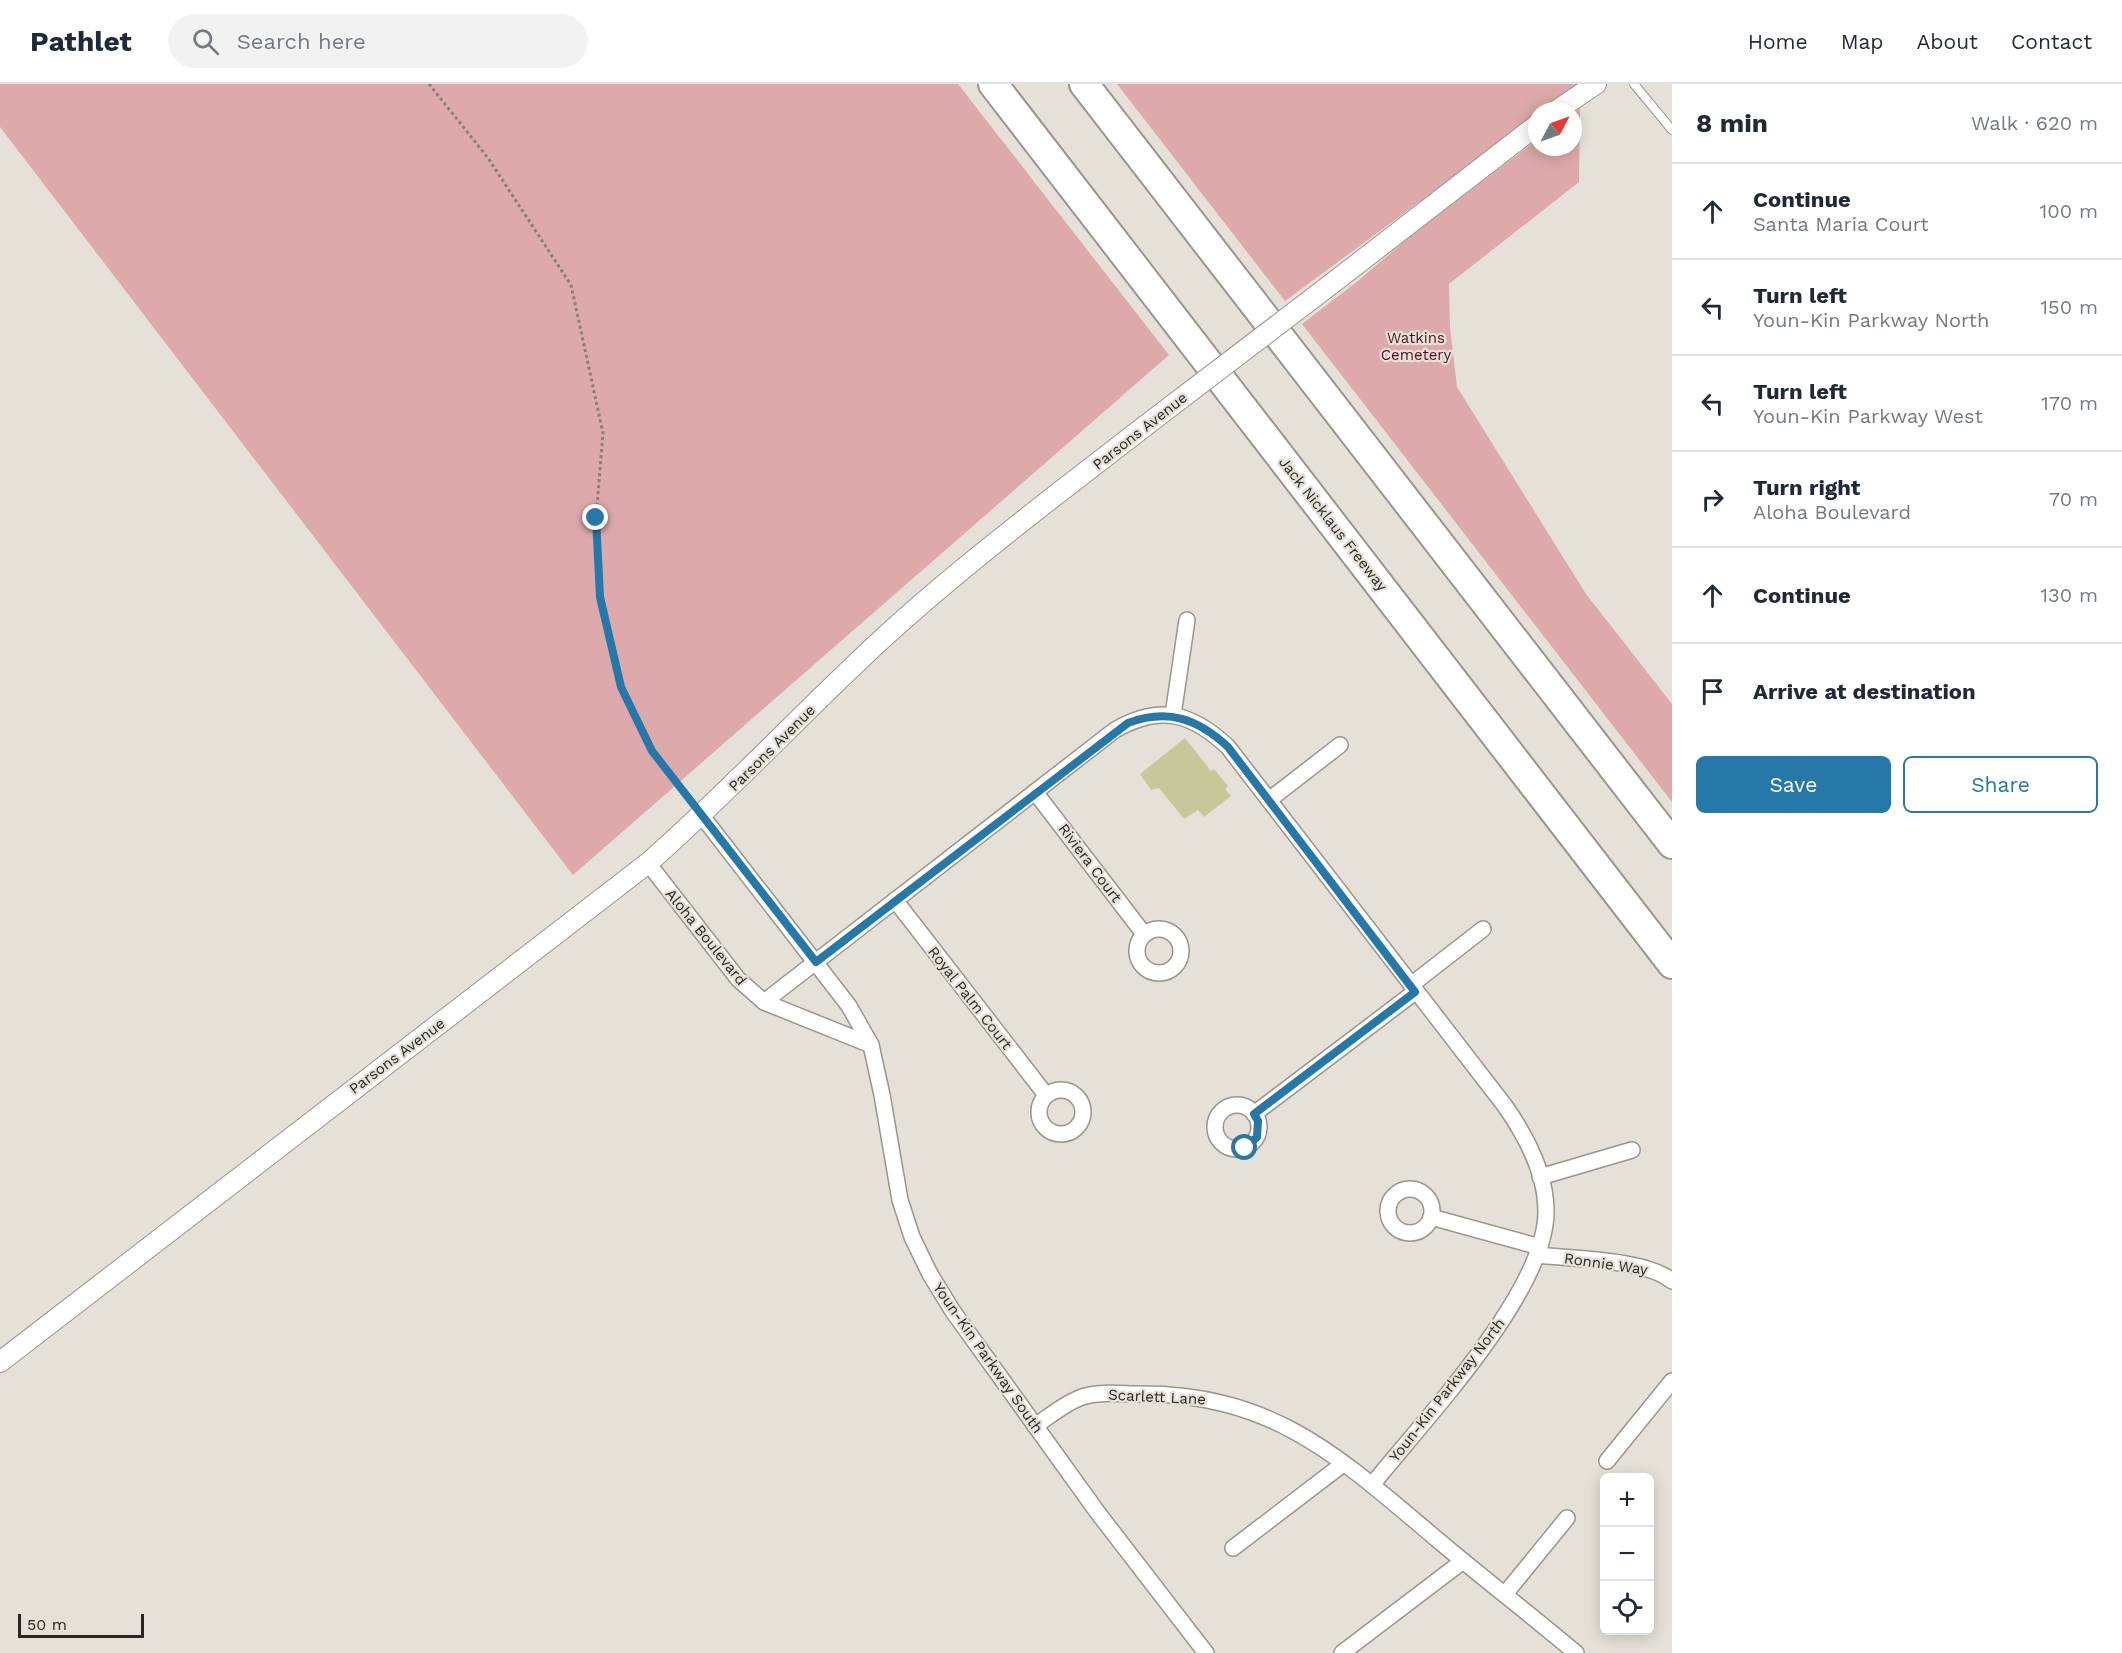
<!DOCTYPE html>
<html lang="en">
<head>
<meta charset="utf-8">
<style>
	body { margin:0; font-family:"Work Sans",sans-serif; background:#f2f2f3; color:#1f2937 }
	.controls { position:absolute; right:18px; bottom:18px; display:grid; overflow:hidden; border-radius:9px; box-shadow:0 3px 15px #0003 }
	.controls button { width:54px; height:54px; display:grid; place-items:center; padding:0; border:0; border-bottom:2px solid #e0e1e3; background:#fff; color:#1f2937; font:30px sans-serif }
	.compass { position:absolute; left:1528px; top:18px; width:54px; height:54px; border-radius:50%; background:#fff; box-shadow:0 3px 15px #0003; rotate:49deg }
	.scale { position:absolute; left:18px; bottom:15px; width:126px; box-sizing:border-box; padding-left:6px; border:3px solid #292724; border-top:0; font-size:16px; line-height:21px; white-space:nowrap; color:#292724; -webkit-text-stroke:4px #e6e1d8; paint-order:stroke }
	.stop { position:absolute; width:18px; height:18px; margin:-14px; border:4px solid #2678a9; border-radius:50%; background:#fff }
	.stop.end { background:#2678a9; border-color:#fff; box-shadow:0 2px 6px #0008 }
	.list { margin:0; padding:0; list-style:none }
	h2 { display:flex; justify-content:space-between; align-items:center; height:78px; margin:0; padding:0 24px; font-size:26px }
	h2 small { font-size:20px; font-weight:400; color:#747a83 }
	.list li { display:grid; grid-template-columns:39px 1fr auto; gap:18px; align-items:center; box-sizing:border-box; height:96px; padding:0 24px; border-top:2px solid #e0e1e3 }
	.list b { display:block; font-size:22px; white-space:nowrap }
	.list p { margin:0; font-size:20px; white-space:nowrap; color:#747a83 }
	.list em { font-size:20px; font-style:normal; color:#747a83 }
	.actions { display:flex; gap:12px; padding:18px 24px }
	.actions a { flex:1; padding:14px 0; border:2px solid #2678a9; border-radius:9px; text-align:center; font-size:21px; color:#2678a9 }
	.actions .main { background:#2678a9; color:#fff }
	.icon { flex:none; width:33px; height:33px; fill:none; stroke:currentColor; stroke-width:2; stroke-linecap:round; stroke-linejoin:round }
	.map { position:relative; flex:none; width:1672px; height:1569px; overflow:hidden }
	header { display:flex; align-items:center; gap:36px; box-sizing:border-box; height:84px; padding:0 30px; background:#fff; border-bottom:2px solid #e0e1e3 }
	header strong { font-size:28px }
	nav { display:flex; gap:33px; margin-inline-start:auto; font-size:21px }
	.search { width:420px; height:54px; background:#f2f2f3; display:flex; align-items:center; gap:15px; box-sizing:border-box; padding:0 21px; border-radius:33px; color:#747a83; font-size:22px }
	main { display:flex }
	aside { flex:1; background:#fff }
	.map>svg:first-child { display:block }
	.green { fill:#dda9aa }
	.building { fill:#c5c99a }
	.lines { fill:none; stroke-linecap:round; stroke-linejoin:round }
	.service-casing { stroke:#9a958d; stroke-width:10 }
	.minor-casing { stroke:#9a958d; stroke-width:18 }
	.tertiary-casing { stroke:#9a958d; stroke-width:22 }
	.motorway-casing { stroke:#9a958d; stroke-width:32 }
	.path { stroke:#84807a; stroke-width:3; stroke-dasharray:3 3; stroke-linecap:butt }
	.service { stroke:#fff; stroke-width:8 }
	.minor { stroke:#fff; stroke-width:15 }
	.tertiary { stroke:#fff; stroke-width:20 }
	.motorway { stroke:#fff; stroke-width:28 }
	.tertiary-bridge-casing { stroke:#9a958d; stroke-width:22; stroke-linecap:butt }
	.tertiary-bridge { stroke:#fff; stroke-width:20 }
	.route { stroke:#2678a9; stroke-width:8 }
	.labels { text-anchor:middle; stroke-width:4.5; stroke-linejoin:round; paint-order:stroke }
	.park-label { font-size:15px; fill:#52121c; stroke:#e6e1d8 }
	.street-label { font-size:15px; fill:#292724; stroke:#e6e1d8 }
</style>
</head>
<body>
<header>
<strong>Pathlet</strong>
<div class="search"><svg class="icon" aria-label="search" viewBox="0 0 24 24"><circle cx="10" cy="10" r="6"/><path d="M15 15l6 6"/></svg>Search here</div>
<nav><a>Home</a><a>Map</a><a>About</a><a>Contact</a></nav>
</header>
<main>
<div class="map">
<svg width="1672" height="1569" viewBox="0 0 1672 1569">
	<rect width="100%" height="100%" fill="#e6e1d8"/>
	<g class="green">
		<path d="M 0,0 L 958,0 L 1169,271 L 573,791 L 0,43 Z"/>
		<path d="M 1117,0 L 1581,0 L 1542,27 L 1537,27 L 1537,31 L 1285,217 Z"/>
		<path d="M 1580,24 L 1579,98 L 1449,200 L 1450,244 L 1457,303 L 1586,510 L 1672,620 L 1672,718 L 1302,240 L 1358,197 L 1414,149 L 1537,56 L 1537,63 L 1573,63 L 1573,29 Z"/>
	</g>
	<path class="building" d="M 1185,654 L 1211,687 L 1214,685 L 1228,702 L 1225,705 L 1231,712 L 1204,733 L 1198,726 L 1184,735 L 1159,704 L 1151,706 L 1140,690 Z"/>
	<g class="lines">
		<defs>
			<path id="service" d="M 1634,0 L 1672,46"/>
			<g id="minor">
				<path d="M 1173,631 L 1187,536"/>
				<path d="M 1035,708 L 1144,850"/>
				<path d="M 1269,716 L 1340,661"/>
				<path d="M 702,732 L 849,922 L 871,961 L 882,1011 L 900,1116 L 912,1153 L 930,1190 L 952,1226 L 1098,1429 L 1206,1569"/>
				<path d="M 648,779 L 738,895 L 764,918 L 871,961"/>
				<path d="M 895,816 L 1046,1011"/>
				<circle cx="1159" cy="867" r="22"/>
				<path d="M 1411,901 L 1483,845"/>
				<path d="M 764,918 L 1115,646 C 1160,620 1192,629 1228,663 L 1505,1022 C 1526,1052 1546,1089 1546,1127 C 1547,1207 1422,1338 1372,1401"/>
				<circle cx="1061" cy="1028" r="22"/>
				<circle cx="1237" cy="1043" r="22"/>
				<path d="M 1254,1030 L 1415,908"/>
				<path d="M 1540,1093 L 1632,1066"/>
				<circle cx="1410" cy="1127" r="22"/>
				<path d="M 1431,1133 L 1540,1163"/>
				<path d="M 1537,1171 C 1573,1175 1646,1175 1672,1197"/>
				<path d="M 1035,1342 C 1050,1332 1065,1319 1082,1313 C 1100,1307 1122,1310 1141,1310 C 1276,1310 1341,1375 1439,1457 C 1484,1495 1531,1531 1576,1569"/>
				<path d="M 1607,1377 L 1672,1297"/>
				<path d="M 1233,1464 L 1343,1380"/>
				<path d="M 1505,1510 L 1567,1434"/>
				<path d="M 1342,1569 L 1463,1477"/>
			</g>
			<g id="tertiary">
				<path d="M 1556,27 L 1596,0"/>
				<path d="M 1330,201 L 1537,41"/>
				<path d="M 0,1278 L 648,779 C 730,707 802,629 881,556 C 965,479 1055,412 1145,342"/>
			</g>
			<g id="motorway">
				<path d="M 993,0 L 1672,880"/>
				<path d="M 1084,0 L 1672,760"/>
			</g>
		</defs>
		<use href="#service" class="service-casing"/>
		<use href="#minor" class="minor-casing"/>
		<use href="#tertiary" class="tertiary-casing"/>
		<use href="#motorway" class="motorway-casing"/>
		<path class="path" d="M 429,0 L 488,74 L 571,201 L 603,349 L 596,434 L 600,513 L 621,603 L 652,667 L 691,718"/>
		<use href="#service" class="service"/>
		<use href="#minor" class="minor"/>
		<use href="#tertiary" class="tertiary"/>
		<use href="#motorway" class="motorway"/>
		<defs>
			<path id="tertiary-bridge" d="M 1145,342 L 1330,201"/>
		</defs>
		<use href="#tertiary-bridge" class="tertiary-bridge-casing"/>
		<use href="#tertiary-bridge" class="tertiary-bridge"/>
	</g>
	<g class="lines">
		<path class="route" d="M 596,434 L 600,513 L 621,603 L 652,667 L 816,878 L 1128,639 C 1168,624 1198,635 1228,663 L 1415,908 L 1254,1030 L 1258,1037 L 1257,1053 L 1245,1064"/>
	</g>
	<g class="labels">
		<g class="park-label">
			<text x="1416" y="259">Watkins<tspan x="1416" dy="17">Cemetery</tspan></text>
		</g>
		<g class="street-label">
			<text transform="translate(1140 347) rotate(-38)" y="5">Parsons Avenue</text>
			<text transform="translate(1333 440) rotate(52)" y="5">Jack Nicklaus Freeway</text>
			<text transform="translate(772 664) rotate(-45)" y="5">Parsons Avenue</text>
			<text transform="translate(1090 779) rotate(53)" y="5">Riviera Court</text>
			<text transform="translate(706 853) rotate(51)" y="5">Aloha Boulevard</text>
			<text transform="translate(970 914) rotate(52)" y="5">Royal Palm Court</text>
			<text transform="translate(397 972) rotate(-37)" y="5">Parsons Avenue</text>
			<text transform="translate(1606 1180) rotate(8)" y="5">Ronnie Way</text>
			<text transform="translate(988 1274) rotate(55)" y="5">Youn-Kin Parkway South</text>
			<text transform="translate(1447 1306) rotate(-52)" y="5">Youn-Kin Parkway North</text>
			<text transform="translate(1157 1313) rotate(3)" y="5">Scarlett Lane</text>
		</g>
	</g>
</svg>
<div class="controls">
<button>+</button>
<button>−</button>
<button><svg class="icon" aria-label="locate" viewBox="0 0 24 24"><circle cx="12" cy="12" r="6"/><path d="M12 2v4M12 18v4M2 12h4M18 12h4"/></svg></button>
</div>
<svg class="compass" viewBox="-18 -18 36 36"><path d="M0-13l5 13h-10z" fill="#e53935"/><path d="M0 13l5-13h-10z" fill="#747a83"/></svg>
<div class="scale">50 m</div>
<div class="stop" style="left:1245px;top:1064px"></div>
<div class="stop end" style="left:596px;top:434px"></div>
</div>
<aside>
<h2>8 min<small>Walk · 620 m</small></h2>
<ul class="list">
<li><svg class="icon" aria-label="ahead" viewBox="0 0 24 24"><path d="M12 20V5M6 11l6-6 6 6"/></svg><div><b>Continue</b><p>Santa Maria Court</p></div><em>100 m</em></li>
<li><svg class="icon" aria-label="left" viewBox="0 0 24 24"><path d="M17 20v-9H6M10 6l-5 5 5 5"/></svg><div><b>Turn left</b><p>Youn-Kin Parkway North</p></div><em>150 m</em></li>
<li><svg class="icon" aria-label="left" viewBox="0 0 24 24"><path d="M17 20v-9H6M10 6l-5 5 5 5"/></svg><div><b>Turn left</b><p>Youn-Kin Parkway West</p></div><em>170 m</em></li>
<li><svg class="icon" aria-label="right" viewBox="0 0 24 24"><path d="M7 20v-9h11M14 6l5 5-5 5"/></svg><div><b>Turn right</b><p>Aloha Boulevard</p></div><em>70 m</em></li>
<li><svg class="icon" aria-label="ahead" viewBox="0 0 24 24"><path d="M12 20V5M6 11l6-6 6 6"/></svg><div><b>Continue</b></div><em>130 m</em></li>
<li><svg class="icon" aria-label="arrive" viewBox="0 0 24 24"><path d="M6 21V4h12l-3 4 3 4H6"/></svg><div><b>Arrive at destination</b></div></li>
</ul>
<div class="actions"><a class="main">Save</a><a>Share</a></div>
</aside>
</main>
</body>
</html>
